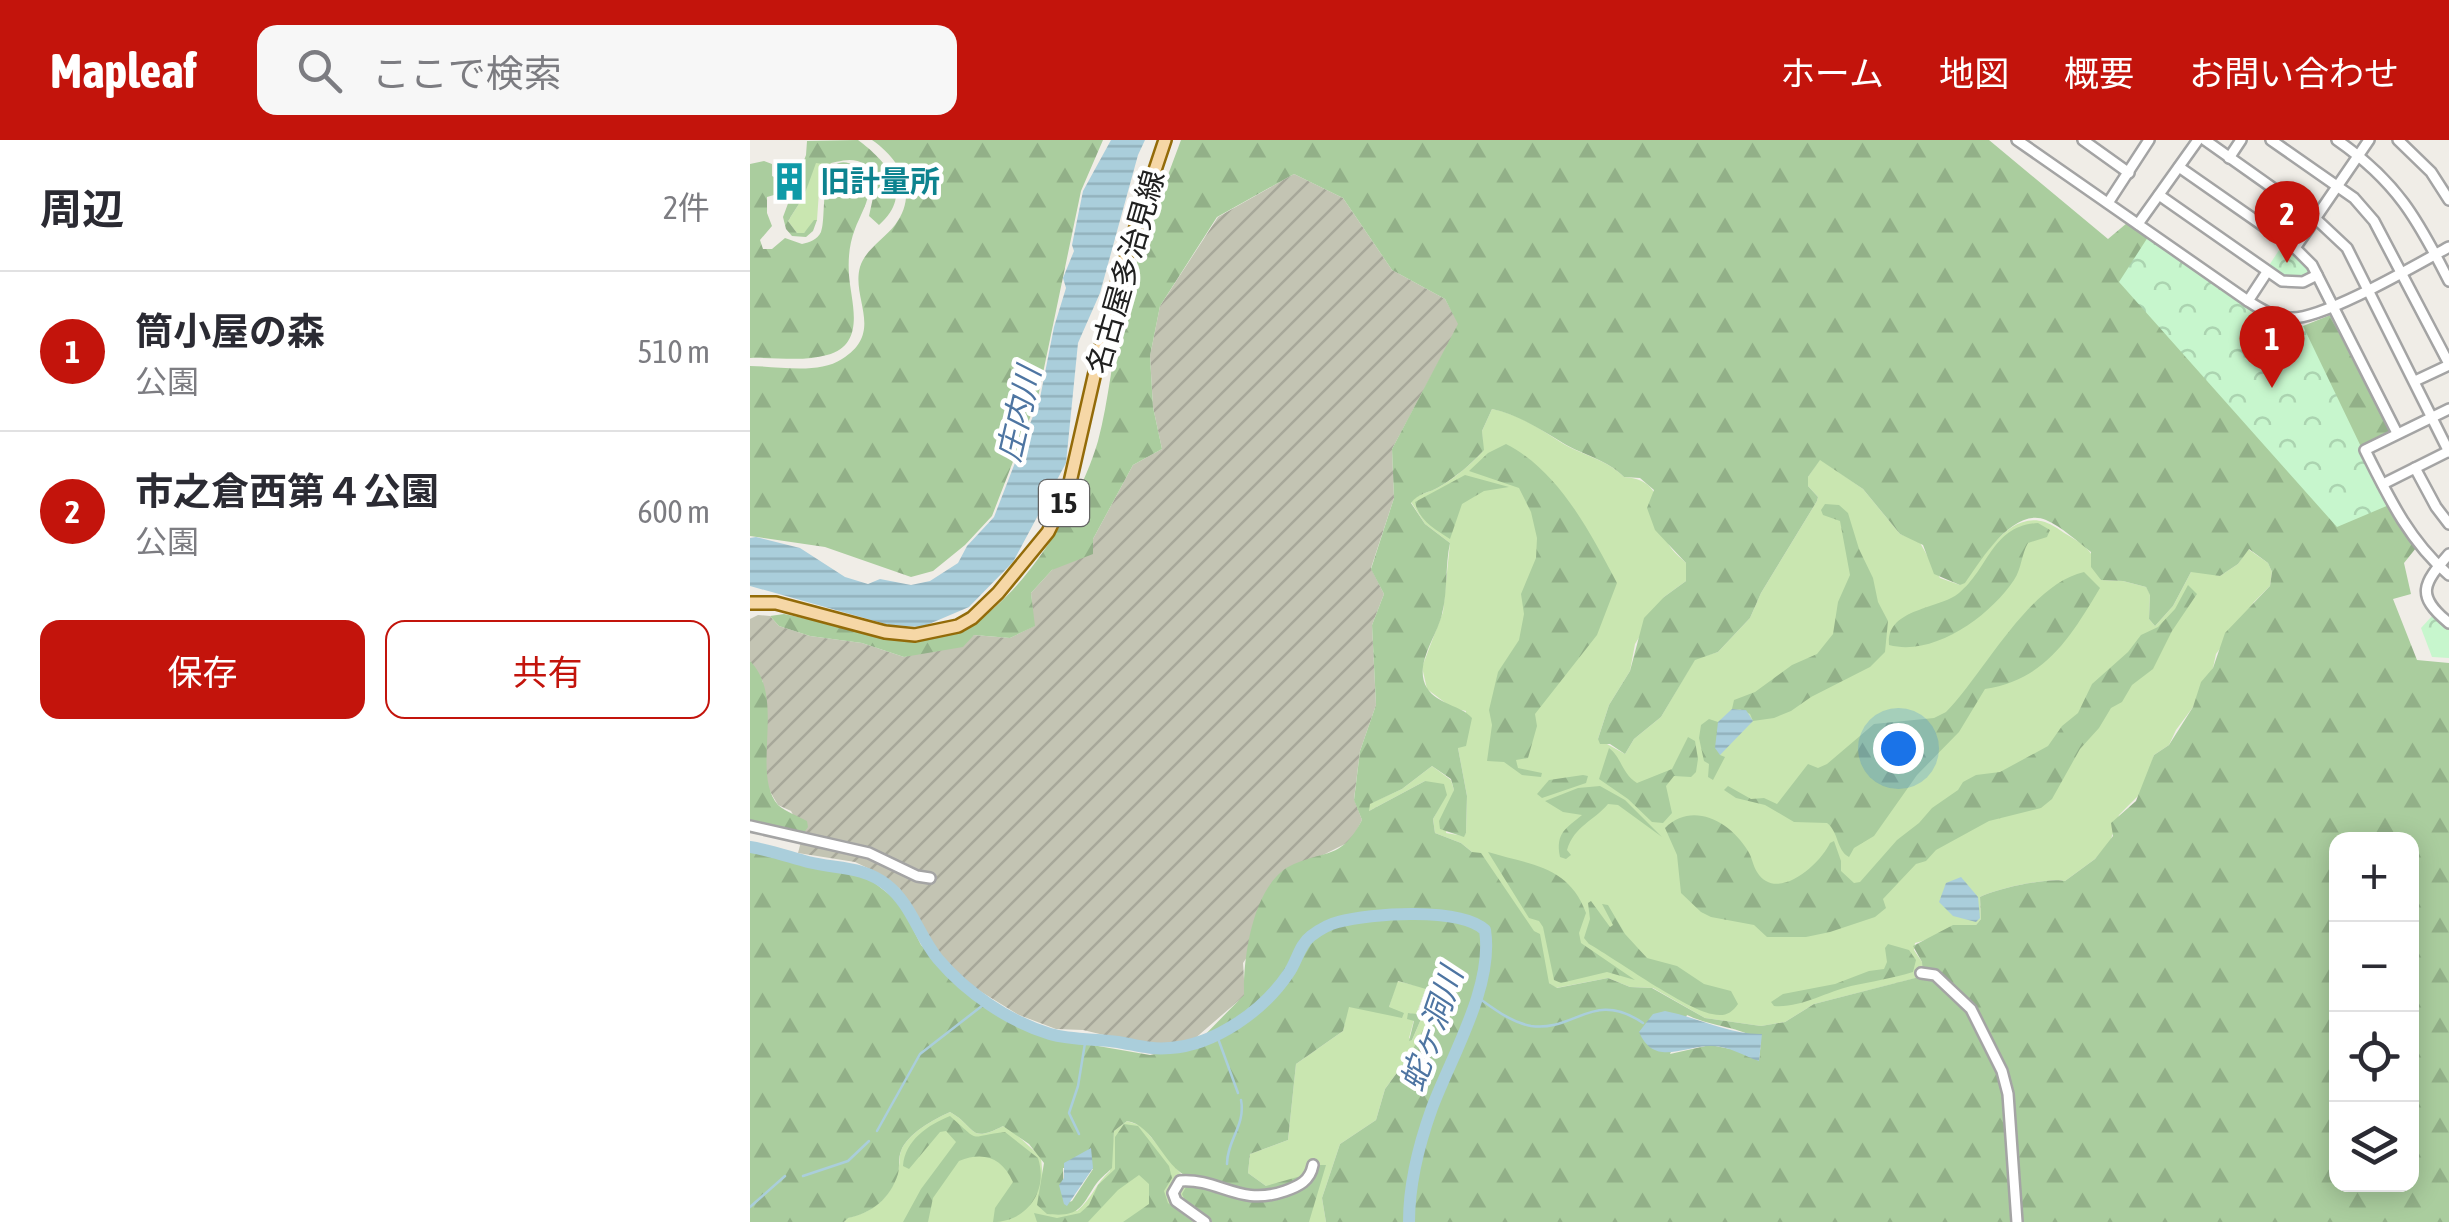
<!DOCTYPE html>
<html lang="ja">
<head>
<meta charset="utf-8">
<style>
	body { margin:0; font-family:"Asap Condensed","Noto Sans JP",sans-serif; background:#f7f7f7; color:#2b2b33 }
	.controls { position:absolute; right:30px; bottom:30px; display:grid; overflow:hidden; border-radius:20px; box-shadow:0 5px 25px #0003 }
	.controls button { width:90px; height:90px; display:grid; place-items:center; padding:0; border:0; border-bottom:2px solid #e1e1e2; background:#fff; color:#2b2b33; font:50px sans-serif }
	.you { position:absolute; left:1148px; top:608px; width:35px; height:35px; margin:-25px; border:8px solid #fff; border-radius:50%; background:#1a73e8; box-shadow:0 0 0 15px #1a73e833 }
	.badge { display:grid; place-items:center; width:65px; height:65px; border-radius:50%; background:#c3140c; color:#fff; font-size:32px; font-weight:700 }
	.pin { position:absolute; translate:-50% -82px; filter:drop-shadow(0 2px 5px #0008) }
	.pin::after { content:''; position:absolute; top:52px; width:35px; height:30px; background:inherit; clip-path:polygon(0 0,100% 0,50% 100%) }
	.list { margin:0; padding:0; list-style:none }
	h2 { display:flex; justify-content:space-between; align-items:center; height:130px; margin:0; padding:0 40px; font-size:42px }
	h2 small { font-size:32px; font-weight:400; color:#7c7c81 }
	.list li { display:grid; grid-template-columns:65px 1fr auto; gap:30px; align-items:center; box-sizing:border-box; height:160px; padding:0 40px; border-top:2px solid #e1e1e2 }
	.list b { display:block; font-size:38px; white-space:nowrap }
	.list p { margin:0; font-size:32px; white-space:nowrap; color:#7c7c81 }
	.list em { font-size:32px; font-style:normal; color:#7c7c81 }
	.actions { display:flex; gap:20px; padding:30px 40px }
	.actions a { flex:1; padding:22px 0; border:2px solid #c3140c; border-radius:20px; text-align:center; font-size:35px; color:#c3140c }
	.actions .main { background:#c3140c; color:#fff }
	.icon { flex:none; width:55px; height:55px; fill:none; stroke:currentColor; stroke-width:2; stroke-linecap:round; stroke-linejoin:round }
	.map { position:relative; flex:none; width:1699px; height:1082px; overflow:hidden }
	header { display:flex; align-items:center; gap:60px; box-sizing:border-box; height:140px; padding:0 50px; background:#c3140c; color:#fff }
	header strong { font-size:48px }
	nav { display:flex; gap:55px; margin-inline-start:auto; font-size:35px }
	.search { width:700px; height:90px; background:#f7f7f7; display:flex; align-items:center; gap:25px; box-sizing:border-box; padding:0 35px; border-radius:20px; color:#7c7c81; font-size:38px }
	main { display:flex }
	aside { flex:1; background:#fff }
	.map>svg:first-child { display:block }
	.construction { fill:url(#construction-furrows) }
	.grass { fill:#c9e6b0 }
	.forest { fill:url(#forest-firs); fill-rule:evenodd }
	.park { fill:url(#park-crowns) }
	.water { fill:url(#water-rules) }
	.lines { fill:none; stroke-linecap:round; stroke-linejoin:round }
	.stream { stroke:#aacedb; stroke-width:2.5 }
	.river { stroke:#aacedb; stroke-width:12 }
	.minor-casing { stroke:#a4a4a4; stroke-width:14 }
	.major-casing { stroke:#936b09; stroke-width:16 }
	.minor { stroke:#fff; stroke-width:9 }
	.major { stroke:#f6d7a6; stroke-width:11 }
	.labels { text-anchor:middle; stroke-width:9; stroke-linejoin:round; paint-order:stroke }
	.shield { fill:#fff; stroke:#636363; stroke-width:2.5 }
	.shield-label { font-size:28px; font-weight:bold; fill:#202020 }
	.culture-label { font-size:30px; font-weight:bold; fill:#0d838f; stroke:#fff; text-anchor:start }
	.street-label { font-size:30px; fill:#202020; stroke:#fff }
	.water-label { font-size:32px; font-style:italic; fill:#4e75a2; stroke:#fff }
</style>
</head>
<body>
<header>
<strong>Mapleaf</strong>
<div class="search"><svg class="icon" aria-label="search" viewBox="0 0 24 24"><circle cx="10" cy="10" r="6"/><path d="M15 15l6 6"/></svg>ここで検索</div>
<nav><a>ホーム</a><a>地図</a><a>概要</a><a>お問い合わせ</a></nav>
</header>
<main>
<aside>
<h2>周辺<small>2件</small></h2>
<ul class="list">
<li><span class="badge">1</span><div><b>筒小屋の森</b><p>公園</p></div><em>510 m</em></li>
<li><span class="badge">2</span><div><b>市之倉西第４公園</b><p>公園</p></div><em>600 m</em></li>
</ul>
<div class="actions"><a class="main">保存</a><a>共有</a></div>
</aside>
<div class="map">
<svg width="1699" height="1082" viewBox="0 0 1699 1082">
	<defs>
		<pattern id="construction-furrows" width="10" height="10" patternUnits="userSpaceOnUse" patternTransform="scale(2.5)"><rect width="10" height="10" fill="#c3c4b3"/><path d="M-1 1l2-2M0 10L10 0M9 11l2-2" fill="none" stroke="#a7a89a"/></pattern>
		<pattern id="forest-firs" width="22" height="20" patternUnits="userSpaceOnUse" patternTransform="scale(2.5)"><rect width="22" height="20" fill="#aacd9e"/><path d="M5 1l3.5 6h-7zM16 11l3.5 6h-7z" fill="#92b088"/></pattern>
		<pattern id="park-crowns" width="20" height="18" patternUnits="userSpaceOnUse" patternTransform="scale(2.5)"><rect width="20" height="18" fill="#c7f6cd"/><path d="M2 6a3 3 0 1 1 6 0M12 15a3 3 0 1 1 6 0" fill="none" stroke="#abd3b0"/></pattern>
		<pattern id="water-rules" width="6" height="5" patternUnits="userSpaceOnUse" patternTransform="scale(2.5)"><rect width="6" height="5" fill="#aacedb"/><path d="M0 2.5h6" fill="none" stroke="#92b1bc"/></pattern>
	</defs>
	<rect width="100%" height="100%" fill="#f0ede7"/>
	<path class="construction" d="M 544,34 L 593,58 L 642,130 L 695,159 L 709,184 L 642,309 L 644,358 L 621,428 L 634,454 L 622,485 L 626,565 L 610,611 L 604,659 L 612,680 L 601,701 L 563,720 L 493,823 L 495,855 L 442,901 L 404,907 L 333,890 L 306,889 L 269,875 L 225,848 L 198,824 L 179,800 L 150,749 L 126,732 L 105,722 L 48,713 L 53,694 L 41,671 L 28,665 L 14,641 L 13,542 L 0,521 L 0,479 L 8,475 L 20,476 L 29,486 L 60,496 L 112,503 L 154,517 L 224,495 L 260,498 L 284,486 L 281,453 L 302,430 L 343,399 L 383,325 L 412,309 L 403,267 L 400,216 L 410,166 L 468,77 Z"/>
	<g class="grass">
		<path d="M 65,22 L 81,23 L 70,37 L 67,80 L 54,93 L 47,93 L 38,81 L 54,56 Z"/>
		<path d="M 742,269 C 769,274 790,289 812,303 C 832,315 858,320 874,337 C 918,340 905,376 919,405 C 923,412 931,418 936,423 L 936,441 L 914,457 L 885,504 L 880,531 L 859,565 L 848,599 L 875,614 L 884,599 L 911,577 L 945,519 L 968,512 L 1000,478 L 1011,453 L 1067,361 L 1068,357 L 1058,346 L 1058,337 L 1070,319 L 1113,349 L 1150,394 L 1169,401 L 1190,438 L 1210,445 C 1235,418 1263,359 1307,388 C 1316,395 1331,401 1339,411 C 1344,417 1347,431 1351,440 L 1373,441 L 1396,447 L 1400,454 L 1399,479 L 1405,486 L 1423,466 L 1441,432 L 1451,431 L 1470,436 L 1488,424 L 1498,409 L 1518,423 L 1522,432 L 1520,446 L 1504,462 L 1466,514 L 1463,528 L 1443,567 L 1426,590 L 1419,605 L 1404,615 L 1393,651 L 1369,675 L 1360,702 L 1345,719 L 1315,741 C 1298,737 1246,749 1230,757 L 1231,779 L 1226,785 C 1196,787 1192,796 1165,803 L 1164,810 L 1172,822 L 1174,836 L 1064,864 L 1035,882 L 1011,886 L 955,878 L 903,848 L 880,847 L 858,838 L 806,848 L 799,843 L 665,908 L 635,949 L 626,980 L 590,1004 L 572,1058 L 576,1082 L 94,1082 L 97,1078 C 125,1072 144,1055 149,1026 C 150,1021 149,1016 151,1011 C 157,994 184,979 200,972 C 227,987 218,1004 253,986 L 259,988 L 291,1017 L 293,1040 L 327,1071 C 341,1060 346,1043 360,1031 L 364,991 L 377,981 L 392,986 L 431,1034 L 506,1054 L 516,1046 L 498,1033 L 500,1014 L 538,1000 L 546,924 L 593,891 L 598,867 L 639,867 L 647,841 L 676,848 L 666,875 L 659,873 L 664,880 L 659,898 L 662,900 L 684,849 L 694,839 L 722,712 L 711,703 L 685,693 L 683,679 L 696,655 L 675,641 L 619,671 L 619,664 L 652,649 L 682,626 L 701,640 L 704,650 L 696,693 L 714,696 L 716,693 L 717,656 L 708,608 L 716,571 L 702,568 L 677,549 L 672,527 L 693,472 L 700,403 L 675,384 L 661,362 C 668,353 679,353 689,347 C 706,337 720,325 733,311 L 732,291 Z"/>
	</g>
	<g class="forest">
		<path d="M 108,0 C 136,21 166,53 129,85 L 119,76 L 126,44 L 116,25 C 97,13 85,27 66,23 L 54,56 L 38,81 L 47,93 L 54,93 L 64,80 L 67,80 L 63,91 L 56,97 L 42,96 L 36,89 L 33,77 L 56,15 L 57,1 Z"/>
		<path d="M 122,0 L 353,0 L 331,51 L 288,257 L 242,376 L 215,405 L 183,431 L 161,437 L 75,407 L 0,396 L 0,226 C 27,226 68,235 92,219 C 135,192 101,159 110,127 C 115,110 134,99 145,85 C 169,53 151,20 122,0 Z"/>
		<path d="M 431,0 L 1239,0 L 1358,99 L 1377,83 L 1523,180 L 1553,186 L 1583,174 L 1640,293 L 1611,309 L 1666,408 L 1654,423 L 1661,454 L 1643,459 L 1667,520 L 1699,523 L 1699,1082 L 576,1082 L 572,1058 L 590,1004 L 626,980 L 635,949 L 660,915 L 697,843 L 694,839 L 684,849 L 662,900 L 659,901 L 664,881 L 657,879 L 658,873 L 667,874 L 676,849 L 648,841 L 639,867 L 654,873 L 652,878 L 599,867 L 593,891 L 546,924 L 538,1000 L 500,1014 L 498,1033 L 516,1046 L 551,1036 C 530,1068 468,1044 438,1037 C 413,1026 404,985 377,981 L 364,991 L 362,1028 C 356,1034 349,1039 344,1047 C 330,1070 327,1077 297,1074 L 287,1065 L 294,1023 L 279,1004 L 253,986 C 218,1004 227,987 200,972 C 184,979 157,994 151,1011 C 148,1018 150,1026 148,1034 C 140,1059 122,1073 98,1078 L 94,1082 L 0,1082 L 0,711 L 64,728 L 112,733 L 150,763 L 171,805 L 208,843 L 247,875 L 296,897 L 400,915 L 443,907 L 494,855 C 493,817 503,741 544,724 C 580,709 591,719 612,680 L 604,660 L 610,611 L 626,565 L 622,485 L 634,454 L 621,429 L 644,358 L 642,309 L 708,184 L 695,159 L 642,130 L 593,58 L 544,34 L 467,77 L 410,166 L 400,216 L 403,267 L 412,309 L 383,325 L 343,399 L 343,414 L 302,430 L 281,453 L 285,486 L 260,498 L 224,495 L 213,507 L 154,517 L 112,503 L 60,496 L 29,486 L 20,476 L 34,474 L 160,501 C 181,499 201,496 219,486 C 276,453 330,363 348,301 C 359,260 362,216 372,174 C 387,115 410,57 431,0 ZM 742,269 C 769,275 790,289 813,303 C 833,315 858,320 874,337 L 890,338 L 904,350 L 897,368 L 905,390 L 936,423 L 936,441 L 914,457 L 894,478 L 880,531 L 859,565 L 848,599 L 850,604 L 860,604 L 875,614 L 884,599 L 911,577 L 945,520 L 968,512 L 1000,478 L 1011,453 L 1067,361 L 1068,357 L 1058,346 L 1058,337 L 1070,320 L 1113,349 L 1150,394 L 1173,405 L 1184,434 L 1210,445 L 1215,443 C 1230,422 1263,366 1296,380 C 1312,387 1328,402 1341,412 L 1341,427 L 1351,440 L 1373,441 L 1396,447 L 1400,455 L 1399,479 L 1405,486 L 1423,466 L 1441,432 L 1470,436 L 1488,424 L 1499,409 L 1518,423 L 1522,432 L 1520,446 L 1475,493 L 1463,528 L 1451,542 L 1443,567 L 1419,605 L 1404,615 L 1386,661 L 1361,683 L 1363,696 L 1345,719 L 1315,741 C 1298,737 1246,749 1230,757 L 1231,779 L 1226,785 L 1203,785 L 1163,806 L 1172,822 L 1173,836 L 1064,864 L 1035,882 L 1011,886 L 955,878 L 902,848 L 880,847 L 858,838 L 807,848 L 799,843 L 790,794 L 784,791 L 731,713 L 722,712 L 711,703 L 685,693 L 683,679 L 697,655 L 694,644 L 675,641 L 619,671 L 620,664 L 652,649 L 682,626 L 701,639 L 704,650 L 689,681 L 690,689 L 714,697 L 716,693 L 717,656 L 708,608 L 716,606 L 722,578 C 711,565 688,565 677,548 C 663,525 687,497 692,474 C 698,451 695,425 700,403 L 675,384 L 661,363 C 668,353 679,353 689,347 C 706,337 720,325 734,310 L 732,291 ZM 1586,700 L 1662,700 L 1662,1044 L 1586,1044 ZM 937,875 C 962,887 989,886 1011,901 L 1009,920 L 986,910 L 960,905 L 920,914 ZM 313,1028 L 343,1029 L 322,1061 L 314,1064 Z"/>
		<path d="M 14,21 L 22,24 L 22,36 L 28,39 L 24,55 L 17,57 L 17,73 L 22,86 L 10,100 L 13,109 L 22,109 L 35,98 L 52,104 C 60,102 67,100 71,92 C 78,77 65,3 108,27 C 133,40 111,72 105,89 C 99,104 98,120 99,135 C 101,163 117,204 77,215 C 54,222 24,217 0,218 L 0,24 Z"/>
		<path d="M 756,304 C 809,331 840,392 867,443 L 847,495 L 785,574 L 787,586 L 778,618 L 766,620 L 768,628 L 792,633 L 791,637 L 772,635 L 754,622 L 737,621 L 742,585 L 739,570 L 748,532 L 769,500 L 774,474 L 771,454 L 786,418 L 787,398 L 781,372 L 769,348 L 719,331 L 738,313 Z"/>
		<path d="M 715,335 L 759,347 L 734,351 L 712,364 L 700,399 C 685,389 669,381 665,362 Z"/>
		<path d="M 1075,364 L 1089,365 L 1098,373 L 1109,409 L 1123,438 L 1128,462 L 1138,481 L 1135,512 L 1120,527 L 1061,557 L 1041,571 L 1024,578 L 1003,581 L 1000,574 L 990,569 L 982,569 L 984,560 L 1005,552 L 1042,525 L 1067,514 L 1083,494 L 1088,462 L 1100,435 L 1090,381 L 1073,375 L 1071,370 Z"/>
		<path d="M 1288,383 L 1300,390 L 1297,397 L 1278,403 C 1271,415 1272,428 1264,440 C 1240,476 1184,517 1139,505 C 1136,468 1188,470 1209,453 C 1239,429 1241,386 1288,383 Z"/>
		<path d="M 1334,432 L 1350,448 C 1321,496 1296,540 1235,549 L 1209,592 L 1167,635 L 1124,696 L 1104,708 L 1099,717 C 1086,710 1089,692 1077,683 L 1044,682 L 1015,665 L 986,658 L 974,650 L 978,646 L 1001,659 L 1014,658 L 1027,664 L 1058,624 L 1068,628 L 1077,624 L 1124,584 L 1184,578 L 1196,572 C 1235,532 1278,445 1334,432 Z"/>
		<path d="M 1438,445 L 1447,454 L 1422,491 L 1403,529 L 1382,545 L 1372,562 L 1361,568 L 1349,588 L 1330,609 L 1302,659 L 1291,668 L 1239,681 L 1186,710 L 1176,721 L 1166,724 L 1133,759 L 1136,768 L 1125,777 L 1080,792 L 1056,797 L 1017,797 L 1004,785 L 961,777 L 951,772 L 931,753 L 927,715 L 915,688 C 942,661 980,681 998,711 C 1002,717 1003,726 1007,732 C 1027,764 1071,723 1080,703 L 1084,701 L 1091,721 L 1091,731 L 1104,743 L 1110,742 L 1147,700 L 1169,683 L 1182,668 L 1208,650 L 1213,642 L 1226,635 L 1250,632 L 1298,606 L 1312,586 L 1328,573 L 1342,544 L 1378,512 L 1391,495 L 1408,487 L 1425,469 Z"/>
		<path d="M 0,521 C 37,558 0,633 28,665 C 36,672 48,676 57,681 L 58,687 L 53,694 L 8,685 L 0,679 Z"/>
		<path d="M 959,579 L 968,582 L 970,615 L 975,617 L 963,640 L 958,637 L 959,624 L 954,621 L 949,598 L 951,585 Z"/>
		<path d="M 938,597 L 945,601 L 948,619 L 946,632 L 941,637 L 924,636 L 916,646 L 922,673 L 913,683 L 902,682 L 878,659 L 849,639 L 859,608 C 872,618 872,634 887,643 L 922,629 Z"/>
		<path d="M 833,635 L 838,636 L 836,643 L 792,658 L 787,654 L 799,640 Z"/>
		<path d="M 850,646 L 875,660 L 912,697 L 868,665 L 858,664 C 843,682 825,685 817,710 L 821,715 L 816,719 L 810,717 C 805,692 817,688 832,675 L 813,672 L 795,661 L 828,648 Z"/>
		<path d="M 738,712 C 781,725 819,726 836,773 L 829,793 L 831,803 L 885,840 L 857,832 L 811,843 L 804,840 L 793,787 L 789,781 L 779,778 Z"/>
		<path d="M 841,761 L 860,787 L 863,785 L 852,764 L 858,765 L 875,794 L 897,818 L 927,826 L 954,844 L 981,851 L 988,864 C 981,874 974,877 962,874 C 935,869 867,820 839,804 L 834,798 L 840,779 L 838,763 Z"/>
		<path d="M 1138,804 L 1159,810 L 1166,820 L 1163,832 C 1143,838 1120,842 1101,846 C 1076,852 1051,868 1024,866 L 1021,862 L 1033,854 L 1085,844 L 1119,831 L 1134,829 L 1137,822 L 1135,808 Z"/>
		<path d="M 200,976 C 233,1005 216,996 255,992 L 288,1018 C 299,1052 276,1082 243,1082 L 245,1068 L 263,1042 C 252,1018 234,1011 209,1021 L 183,1058 L 178,1082 L 153,1082 L 171,1049 L 206,1002 L 196,991 L 190,992 L 159,1029 L 153,1026 C 155,1000 178,985 200,976 Z"/>
		<path d="M 374,984 L 388,986 L 419,1026 L 422,1038 L 414,1051 L 418,1063 L 443,1082 L 373,1082 L 399,1064 L 399,1044 L 389,1035 L 368,1050 L 338,1082 L 287,1082 L 284,1073 L 307,1078 L 330,1073 L 339,1065 L 348,1045 L 365,1029 L 365,997 Z"/>
		<path d="M 568,1025 L 576,1025 L 559,1082 L 460,1082 L 436,1063 L 432,1054 L 436,1047 L 443,1045 C 483,1056 547,1080 568,1025 Z"/>
	</g>
	<g class="park">
		<path d="M 1398,97 L 1510,175 L 1553,186 L 1639,365 L 1587,387 L 1369,142 Z"/>
		<path d="M 1533,104 L 1560,130 L 1557,136 C 1543,142 1531,134 1518,127 Z"/>
		<path d="M 1683,475 L 1699,488 L 1699,518 L 1682,517 L 1671,488 Z"/>
	</g>
	<g class="water">
		<path d="M 361,0 L 395,0 L 388,15 L 350,153 L 328,203 L 316,323 L 263,422 L 219,467 L 172,487 L 139,485 L 0,446 L 0,398 L 6,397 L 50,408 L 95,437 L 118,444 L 130,439 L 161,445 L 180,441 L 208,423 L 217,406 L 244,377 L 290,258 L 304,187 L 316,148 L 313,138 L 324,111 L 322,105 L 333,51 Z"/>
		<path d="M 982,569 L 996,570 L 1003,581 L 970,615 L 965,608 L 968,582 Z"/>
		<path d="M 1211,737 L 1228,757 L 1230,778 L 1226,782 L 1203,776 L 1189,762 L 1196,743 Z"/>
		<path d="M 915,871 C 947,877 980,895 1012,894 L 1009,921 C 993,916 980,906 962,906 C 934,905 905,928 889,892 L 903,874 Z"/>
		<path d="M 341,1008 L 343,1028 L 317,1066 L 314,1064 L 309,1045 L 314,1038 L 314,1023 Z"/>
	</g>
	<g class="lines">
		<g class="stream">
			<path d="M 726,856 C 743,868 760,882 781,886 C 825,892 843,849 893,883"/>
			<path d="M 466,893 L 488,953"/>
			<path d="M 127,991 L 170,914 L 237,862"/>
			<path d="M 329,994 L 319,973 L 328,946 L 336,897"/>
			<path d="M 477,1024 C 477,1000 496,985 491,960"/>
			<path d="M 53,1036 L 98,1021 L 119,1001"/>
			<path d="M 0,1067 L 35,1036"/>
		</g>
		<path class="river" d="M 0,707 C 20,710 39,717 58,722 C 87,729 113,726 137,745 C 161,764 169,796 188,819 C 217,853 258,881 300,894 C 321,900 346,899 368,902 C 386,905 401,910 420,908 C 465,905 514,870 538,834 C 547,822 549,805 561,796 C 569,790 579,784 588,782 C 621,773 710,767 735,790 C 744,846 701,917 682,968 C 669,1004 659,1043 659,1082"/>
		<defs>
			<g id="minor">
				<path d="M 1267,0 L 1498,161 C 1512,170 1525,178 1541,178 C 1574,179 1666,125 1699,107"/>
				<path d="M 1333,0 L 1379,33"/>
				<path d="M 1455,0 L 1565,78 L 1597,108 L 1699,312"/>
				<path d="M 1521,0 L 1604,58 L 1624,81 L 1699,224"/>
				<path d="M 1587,0 C 1646,41 1667,78 1699,141"/>
				<path d="M 1648,0 L 1681,32 L 1699,60"/>
				<path d="M 1479,18 L 1491,0"/>
				<path d="M 1429,27 L 1545,108 L 1562,125 L 1647,293"/>
				<path d="M 1409,55 L 1532,141 L 1553,142 L 1567,135"/>
				<path d="M 1358,63 L 1399,0"/>
				<path d="M 1388,84 L 1448,0"/>
				<path d="M 1545,108 L 1619,0"/>
				<path d="M 1498,161 L 1517,132"/>
				<path d="M 1665,241 L 1699,225"/>
				<path d="M 1699,269 L 1615,310 C 1638,356 1659,401 1699,435"/>
				<path d="M 1665,328 L 1686,367 L 1699,384"/>
				<path d="M 1633,344 L 1699,311"/>
				<path d="M 1699,414 C 1673,444 1665,455 1699,483"/>
				<path d="M 0,686 L 119,713 L 167,736 L 180,738"/>
				<path d="M 1171,833 L 1185,835 L 1221,869 L 1252,931 L 1258,954 L 1267,1082"/>
				<path d="M 455,1082 L 426,1061 L 423,1053 L 430,1041 C 470,1038 489,1067 535,1051 C 549,1046 560,1041 563,1025"/>
			</g>
			<path id="major" d="M 0,463 L 26,463 L 135,492 L 165,495 L 208,486 L 222,478 L 248,453 L 298,392 L 318,351 L 361,162 L 415,0"/>
		</defs>
		<use href="#minor" class="minor-casing"/>
		<use href="#major" class="major-casing"/>
		<use href="#minor" class="minor"/>
		<use href="#major" class="major"/>
	</g>
	<defs>
		<symbol id="building-bare" viewBox="-9 -9 18 18"><path d="M-4-6H4V6H1V3H-1V6H-4ZM-2.5-4.3h1.7v1.8h-1.7ZM.8-4.3h1.7v1.8H.8ZM-2.5-1h1.7V.8h-1.7ZM.8-1h1.7V.8H.8Z" fill="#0f9aa8" stroke="#fff" stroke-width="2.5" paint-order="stroke"/></symbol>
	</defs>
	<g fill-rule="evenodd">
		<use href="#building-bare" x="12" y="14" width="55" height="55"/>
	</g>
	<g class="labels">
		<rect class="shield" x="289" y="340" width="50" height="46" rx="8"/>
		<g class="shield-label">
			<text x="314" y="373">15</text>
		</g>
		<g class="culture-label">
			<text x="70" y="52">旧計量所</text>
		</g>
		<g class="street-label">
			<text transform="translate(376 132) rotate(-74)" y="10">名古屋多治見線</text>
		</g>
		<g class="water-label">
			<text transform="translate(269 274) rotate(-77)" y="11">庄内川</text>
			<text transform="translate(682 889) rotate(-71)" y="11">蛇ヶ洞川</text>
		</g>
	</g>
</svg>
<div class="controls">
<button>+</button>
<button>−</button>
<button><svg class="icon" aria-label="locate" viewBox="0 0 24 24"><circle cx="12" cy="12" r="6"/><path d="M12 2v4M12 18v4M2 12h4M18 12h4"/></svg></button>
<button><svg class="icon" aria-label="layers" viewBox="0 0 24 24"><path d="M12 4l9 5-9 5-9-5zM3 14l9 5 9-5"/></svg></button>
</div>
<div class="you"></div>
<div class="pin badge" style="left:1522px;top:248px">1</div>
<div class="pin badge" style="left:1537px;top:123px">2</div>
</div>
</main>
</body>
</html>
